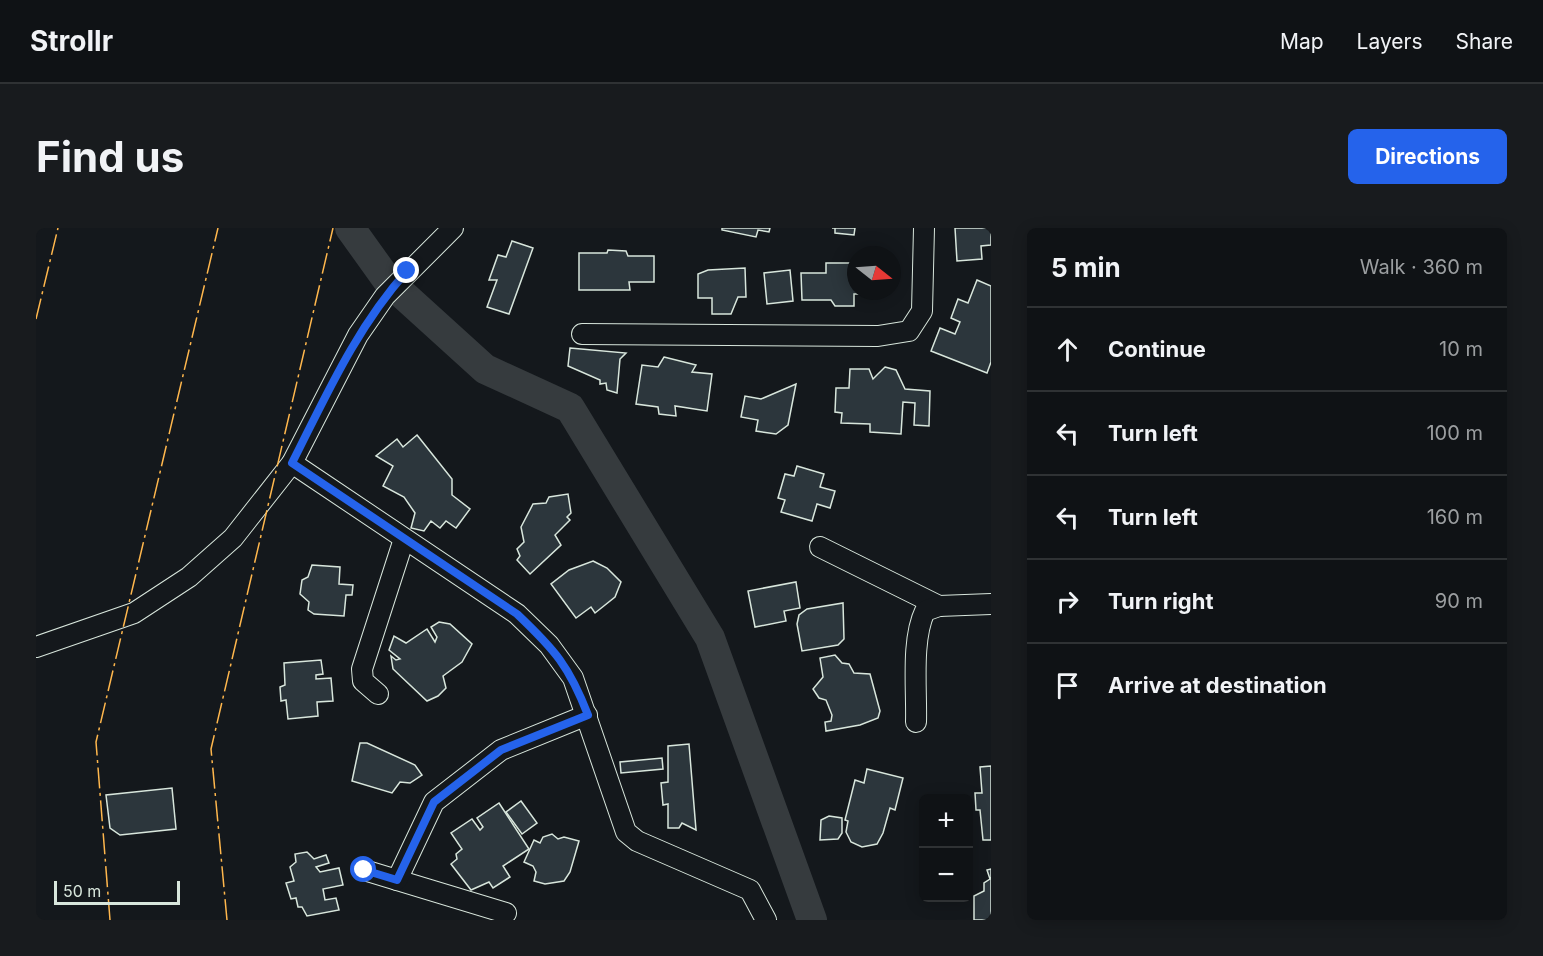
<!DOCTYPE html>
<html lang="en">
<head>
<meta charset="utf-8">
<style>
	body { margin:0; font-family:Inter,sans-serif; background:#181b1e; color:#f1f3f6 }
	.controls { position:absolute; right:18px; bottom:18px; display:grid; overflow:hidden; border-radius:9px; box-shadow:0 3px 15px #0003 }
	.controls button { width:54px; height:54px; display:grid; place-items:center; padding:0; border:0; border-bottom:2px solid #2f3234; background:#0f1215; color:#f1f3f6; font:30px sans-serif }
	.compass { position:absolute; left:811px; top:18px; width:54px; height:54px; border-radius:50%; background:#0f1215; box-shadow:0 3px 15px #0003; rotate:107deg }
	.scale { position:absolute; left:18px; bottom:15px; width:126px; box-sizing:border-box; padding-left:6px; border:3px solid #d8e6dc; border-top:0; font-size:16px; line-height:21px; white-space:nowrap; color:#d8e6dc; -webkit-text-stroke:4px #14181c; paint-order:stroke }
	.stop { position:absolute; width:18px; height:18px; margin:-14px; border:4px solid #2563eb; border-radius:50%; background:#fff }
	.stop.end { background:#2563eb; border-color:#fff; box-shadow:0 2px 6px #0008 }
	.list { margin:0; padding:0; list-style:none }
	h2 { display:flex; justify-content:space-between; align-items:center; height:78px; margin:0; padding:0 24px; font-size:26px }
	h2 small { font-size:20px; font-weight:400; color:#9b9ea0 }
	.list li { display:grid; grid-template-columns:39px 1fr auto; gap:18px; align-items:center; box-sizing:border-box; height:84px; padding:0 24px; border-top:2px solid #2f3234 }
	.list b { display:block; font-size:22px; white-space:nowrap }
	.list em { font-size:20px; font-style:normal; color:#9b9ea0 }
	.icon { flex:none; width:33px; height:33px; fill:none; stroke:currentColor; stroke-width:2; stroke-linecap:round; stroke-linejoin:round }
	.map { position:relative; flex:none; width:955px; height:692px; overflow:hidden; border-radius:9px }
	header { display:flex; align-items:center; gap:36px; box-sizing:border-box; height:84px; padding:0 30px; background:#0f1215; border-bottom:2px solid #2f3234 }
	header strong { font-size:28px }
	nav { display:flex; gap:33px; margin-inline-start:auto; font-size:21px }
	.intro { display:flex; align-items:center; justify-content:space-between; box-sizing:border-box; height:144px; padding:0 36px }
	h1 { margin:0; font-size:42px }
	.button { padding:15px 27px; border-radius:9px; background:#2563eb; color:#fff; font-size:21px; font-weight:700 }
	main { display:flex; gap:36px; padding:0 36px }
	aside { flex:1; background:#0f1215; border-radius:9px; box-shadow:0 3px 15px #0003 }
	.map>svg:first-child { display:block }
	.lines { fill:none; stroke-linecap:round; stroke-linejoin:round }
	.river { stroke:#363b3e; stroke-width:30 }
	.building { fill:#2c363c; stroke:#d8e6dc; stroke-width:1.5 }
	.minor-casing { stroke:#d8e6dc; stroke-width:22 }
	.minor { stroke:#14181c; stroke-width:20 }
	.power { stroke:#ffb74d; stroke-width:1.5; stroke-dasharray:21 4.5 3 4.5; stroke-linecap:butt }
	.route { stroke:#2563eb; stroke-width:8 }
</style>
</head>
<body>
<header>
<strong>Strollr</strong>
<nav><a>Map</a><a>Layers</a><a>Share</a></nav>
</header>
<div class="intro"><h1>Find us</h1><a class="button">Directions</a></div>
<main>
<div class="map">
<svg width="955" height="692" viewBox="0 0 955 692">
	<rect width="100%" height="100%" fill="#14181c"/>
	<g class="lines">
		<path class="river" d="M 314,0 L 352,53 L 449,141 L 534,180 L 674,410 L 776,692"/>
	</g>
	<g class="building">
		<path d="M 686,0 L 734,0 L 733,4 L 722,2 L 720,9 L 686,2 Z"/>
		<path d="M 796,0 L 819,0 L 818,7 L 799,5 L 799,0 Z"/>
		<path d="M 919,0 L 955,0 L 955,17 L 945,18 L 946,31 L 921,33 Z"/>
		<path d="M 476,13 L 497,20 L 473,86 L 451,79 L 461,52 L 453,52 L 462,27 L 470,29 Z"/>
		<path d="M 572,22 L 590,23 L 592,28 L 618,28 L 618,54 L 593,54 L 594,62 L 543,62 L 543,25 L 571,25 Z"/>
		<path d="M 790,35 L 820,35 L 820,63 L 841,63 L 841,66 L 818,66 L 818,78 L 799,78 L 795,72 L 766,72 L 765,45 L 790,45 Z"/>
		<path d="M 709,40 L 710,69 L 702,69 L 695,86 L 676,86 L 676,70 L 662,70 L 662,46 L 672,42 Z"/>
		<path d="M 754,42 L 757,73 L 731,76 L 728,45 Z"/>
		<path d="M 941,52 L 955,58 L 955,134 L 951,145 L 895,123 L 904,100 L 919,106 L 924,94 L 915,90 L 922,71 L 932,75 Z"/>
		<path d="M 534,120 L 590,125 L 584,131 L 581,165 L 571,162 L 570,155 L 564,156 L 564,152 L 532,138 Z"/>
		<path d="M 628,129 L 660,137 L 656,144 L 676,146 L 671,183 L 639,178 L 640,188 L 623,186 L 622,179 L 600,176 L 606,137 L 622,139 Z"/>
		<path d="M 849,139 L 860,142 L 869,161 L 894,163 L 893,198 L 878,197 L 879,175 L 867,174 L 865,206 L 834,204 L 834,196 L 805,195 L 806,185 L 799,184 L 800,160 L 813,160 L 814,141 L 833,141 L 837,151 Z"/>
		<path d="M 760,156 L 752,197 L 740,206 L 720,203 L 722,192 L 705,189 L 709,168 L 725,171 Z"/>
		<path d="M 381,207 L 416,251 L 416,267 L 434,281 L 420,300 L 410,293 L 404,300 L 395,293 L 388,303 L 375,300 L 379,285 L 368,269 L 347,258 L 357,238 L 340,228 L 361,211 L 367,219 Z"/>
		<path d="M 761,238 L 788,246 L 784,259 L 799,263 L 794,280 L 781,276 L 776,293 L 745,284 L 749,272 L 742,270 L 749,246 L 758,248 Z"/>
		<path d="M 532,266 L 535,285 L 531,289 L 534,292 L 519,307 L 525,317 L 494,346 L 481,332 L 484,328 L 481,321 L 488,314 L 485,299 L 497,276 L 510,275 L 513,269 Z"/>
		<path d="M 557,333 L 571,340 L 585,354 L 579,369 L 559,385 L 555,379 L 540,390 L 515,356 L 533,342 Z"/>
		<path d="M 276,337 L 304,339 L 303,356 L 317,357 L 316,367 L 310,367 L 308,388 L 278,386 L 272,382 L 273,374 L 264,366 L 266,352 L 272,349 Z"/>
		<path d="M 760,354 L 764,380 L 748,383 L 750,393 L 719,399 L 712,363 Z"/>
		<path d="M 807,375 L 808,411 L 802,417 L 766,423 L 761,396 L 763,387 L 771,381 Z"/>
		<path d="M 403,394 L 414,396 L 436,416 L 426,434 L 407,448 L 410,460 L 402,468 L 391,473 L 357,441 L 355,428 L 360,432 L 364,431 L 353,422 L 358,408 L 370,415 L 391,401 L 399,414 L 401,409 L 395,399 Z"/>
		<path d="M 799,427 L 806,435 L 813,436 L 818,445 L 834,446 L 844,483 L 842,490 L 824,497 L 790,503 L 789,494 L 795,493 L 796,487 L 790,472 L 783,470 L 777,461 L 787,449 L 784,430 Z"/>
		<path d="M 285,432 L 287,446 L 280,447 L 280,451 L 295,450 L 297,473 L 281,474 L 282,488 L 252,491 L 250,472 L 245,473 L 244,459 L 249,457 L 248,435 Z"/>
		<path d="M 324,515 L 331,515 L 379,537 L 386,547 L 374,555 L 364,554 L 356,565 L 316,553 Z"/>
		<path d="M 653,516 L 660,602 L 646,595 L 643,600 L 632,600 L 632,576 L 627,577 L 625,555 L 632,554 L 632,518 Z"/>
		<path d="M 626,530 L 627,541 L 585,545 L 584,534 Z"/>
		<path d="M 955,538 L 955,612 L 947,612 L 944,582 L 940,582 L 939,565 L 946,565 L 944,539 Z"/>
		<path d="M 831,541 L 867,550 L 859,582 L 854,580 L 847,605 L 841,616 L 826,619 L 815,614 L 810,604 L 812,593 L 809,592 L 819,552 L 828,555 Z"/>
		<path d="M 136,560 L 140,601 L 84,607 L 74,600 L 70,567 Z"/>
		<path d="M 485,573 L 501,595 L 486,606 L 470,584 Z"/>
		<path d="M 463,575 L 493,621 L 467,638 L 474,649 L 457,660 L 453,654 L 435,662 L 415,636 L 421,631 L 420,626 L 426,621 L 415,605 L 436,591 L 444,602 L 447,599 L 441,590 Z"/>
		<path d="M 793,588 L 806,590 L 806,605 L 802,611 L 784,612 L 785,592 Z"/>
		<path d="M 516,606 L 522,611 L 528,609 L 543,613 L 534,644 L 528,653 L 509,656 L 498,653 L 500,644 L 497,638 L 488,634 L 498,612 L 504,615 L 507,609 Z"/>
		<path d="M 271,624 L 278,631 L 290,627 L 293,635 L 280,639 L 284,644 L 303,640 L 307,657 L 287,661 L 289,672 L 300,670 L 303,682 L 271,688 L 266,679 L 262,679 L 260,670 L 255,671 L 250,655 L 258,653 L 254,639 L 260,634 L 259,626 Z"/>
		<path d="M 955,641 L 955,692 L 938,692 L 938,668 L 948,663 L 948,655 L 954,651 L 951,642 Z"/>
	</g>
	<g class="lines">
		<defs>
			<g id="minor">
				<path d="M 546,106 L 842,108 L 873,103 L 886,83 L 888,0"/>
				<path d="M 256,235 L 481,386 L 513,417 L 537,450 L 590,604 L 601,613 L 714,662 L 730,692"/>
				<path d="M 784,319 L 903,378"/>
				<path d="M 0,419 L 98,385 L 153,349 L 197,310 L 256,235 L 322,107 L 349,68 L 417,0"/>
				<path d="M 342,466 L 327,453 L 326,441 L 368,311"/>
				<path d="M 880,494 C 881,462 875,412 889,383 L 903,378 L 955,376"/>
				<path d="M 328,642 L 470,685"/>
				<path d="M 361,652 L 398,574 L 465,522 L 551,487"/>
			</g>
		</defs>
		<use href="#minor" class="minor-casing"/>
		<use href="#minor" class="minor"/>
		<g class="power">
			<path d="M 0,91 L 22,0"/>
			<path d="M 74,692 L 60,514 L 182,0"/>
			<path d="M 191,692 L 175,521 L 297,0"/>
		</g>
	</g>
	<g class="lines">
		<path class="route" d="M 328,642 L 361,652 L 398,574 L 465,522 L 552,487 C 533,438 519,422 481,386 L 256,235 C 290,168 320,100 371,43"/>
	</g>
</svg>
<div class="controls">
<button>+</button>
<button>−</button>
</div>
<svg class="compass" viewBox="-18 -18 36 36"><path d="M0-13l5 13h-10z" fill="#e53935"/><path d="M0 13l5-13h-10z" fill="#9b9ea0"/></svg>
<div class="scale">50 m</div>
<div class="stop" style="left:328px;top:642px"></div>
<div class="stop end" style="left:371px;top:43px"></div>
</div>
<aside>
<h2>5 min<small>Walk · 360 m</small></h2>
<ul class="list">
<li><svg class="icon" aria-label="ahead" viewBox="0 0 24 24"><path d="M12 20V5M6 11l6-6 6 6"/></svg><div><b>Continue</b></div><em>10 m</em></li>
<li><svg class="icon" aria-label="left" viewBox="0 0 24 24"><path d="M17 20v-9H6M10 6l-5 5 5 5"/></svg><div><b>Turn left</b></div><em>100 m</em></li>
<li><svg class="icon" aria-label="left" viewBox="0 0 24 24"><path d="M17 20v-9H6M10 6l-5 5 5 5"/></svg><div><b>Turn left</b></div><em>160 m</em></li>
<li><svg class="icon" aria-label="right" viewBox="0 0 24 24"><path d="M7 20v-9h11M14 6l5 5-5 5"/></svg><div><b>Turn right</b></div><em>90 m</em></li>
<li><svg class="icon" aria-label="arrive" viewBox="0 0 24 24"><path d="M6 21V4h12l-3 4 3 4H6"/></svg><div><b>Arrive at destination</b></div></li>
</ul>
</aside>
</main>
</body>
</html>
